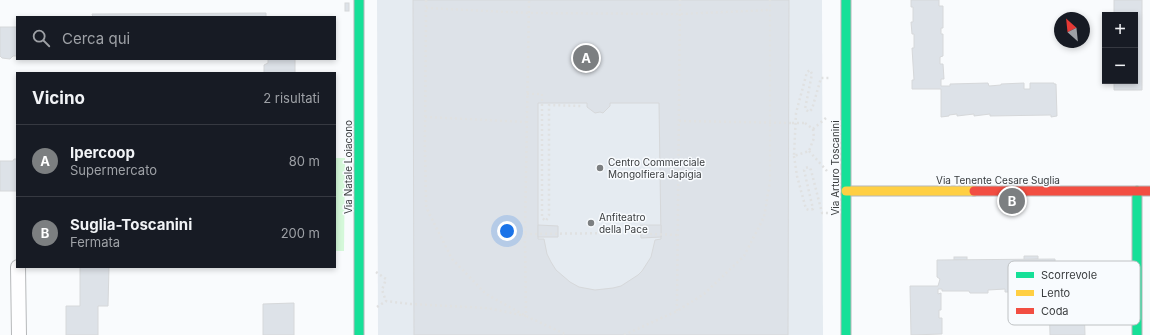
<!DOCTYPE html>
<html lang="it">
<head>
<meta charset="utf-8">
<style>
	body { margin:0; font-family:Inter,sans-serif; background:#242831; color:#f1f3f6 }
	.controls { position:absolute; right:12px; top:12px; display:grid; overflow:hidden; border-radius:0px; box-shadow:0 2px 6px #0003 }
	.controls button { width:36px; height:36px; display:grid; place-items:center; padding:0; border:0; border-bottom:1px solid #363941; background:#171b24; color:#f1f3f6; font:20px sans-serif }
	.compass { position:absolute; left:1054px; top:12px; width:36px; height:36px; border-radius:50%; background:#171b24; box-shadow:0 2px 6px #0003; rotate:333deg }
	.you { position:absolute; left:507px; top:231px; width:14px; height:14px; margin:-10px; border:3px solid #fff; border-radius:50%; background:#1a73e8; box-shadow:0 0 0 6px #1a73e833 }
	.badge { display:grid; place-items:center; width:26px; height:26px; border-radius:50%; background:#7c7f81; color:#fff; font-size:13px; font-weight:700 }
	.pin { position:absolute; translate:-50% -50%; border:2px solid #fff; box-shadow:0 1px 4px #0006 }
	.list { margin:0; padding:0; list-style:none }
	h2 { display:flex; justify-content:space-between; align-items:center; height:52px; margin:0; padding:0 16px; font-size:17px }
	h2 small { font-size:13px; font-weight:400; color:#9ea1a6 }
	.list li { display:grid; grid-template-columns:26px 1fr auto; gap:12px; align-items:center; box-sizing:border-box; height:72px; padding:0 16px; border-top:1px solid #363941 }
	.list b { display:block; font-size:15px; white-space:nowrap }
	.list p { margin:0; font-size:13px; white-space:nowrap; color:#9ea1a6 }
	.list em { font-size:13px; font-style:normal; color:#9ea1a6 }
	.icon { flex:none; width:22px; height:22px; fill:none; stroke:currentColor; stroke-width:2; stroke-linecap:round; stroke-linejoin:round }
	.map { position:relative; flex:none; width:1150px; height:335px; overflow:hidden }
	.search { position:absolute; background:#171b24; box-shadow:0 2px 6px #0003; left:16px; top:16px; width:320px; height:44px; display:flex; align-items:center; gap:10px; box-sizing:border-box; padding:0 14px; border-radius:0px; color:#9ea1a6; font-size:15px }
	.panel { position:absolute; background:#171b24; box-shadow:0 2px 6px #0003; left:16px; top:72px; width:320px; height:196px; border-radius:0px }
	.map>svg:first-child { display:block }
	.built { fill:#e5ebf1 }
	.green { fill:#d4f8d9 }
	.building { fill:#dde2e8; stroke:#d6d8da; fill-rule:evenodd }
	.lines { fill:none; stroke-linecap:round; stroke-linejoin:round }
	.street-casing { stroke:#b6b8ba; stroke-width:16 }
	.fast-casing { stroke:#b6b8ba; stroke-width:11 }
	.slow-casing { stroke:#b6b8ba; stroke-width:11 }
	.jam-casing { stroke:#b6b8ba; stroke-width:11 }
	.path { stroke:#e0e1e1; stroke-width:2.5; stroke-dasharray:2 3; stroke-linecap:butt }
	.street { stroke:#fefeff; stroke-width:14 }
	.fast { stroke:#16e098; stroke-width:9 }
	.slow { stroke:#ffcf43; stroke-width:9 }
	.jam { stroke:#f24e42; stroke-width:9 }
	.path-bridge { stroke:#e0e1e1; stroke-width:2.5; stroke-dasharray:2 3; stroke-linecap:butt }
	.poi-dot { fill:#7c7f81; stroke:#f8fbfe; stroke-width:1.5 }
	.labels { text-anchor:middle; stroke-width:3; stroke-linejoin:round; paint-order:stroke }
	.poi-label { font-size:10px; fill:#393c3e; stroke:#f8fbfe; text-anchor:start }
	.street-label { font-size:10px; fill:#393c3e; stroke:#f8fbfe }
	.key { fill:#f8fbfe; stroke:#bfc2c4; stroke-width:1 }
	.key-label { font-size:11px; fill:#393c3e }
</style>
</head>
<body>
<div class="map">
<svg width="1150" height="335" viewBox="0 0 1150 335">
	<rect width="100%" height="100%" fill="#f9fbfd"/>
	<path class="built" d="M 377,0 L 822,0 L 823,335 L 378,335 Z"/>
	<path class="green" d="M 335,158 L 345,158 L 344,251 L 335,251 Z"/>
	<g class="building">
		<path d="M 413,0 L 789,0 L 788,335 L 414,335 ZM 538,103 L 587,103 L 587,107 L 595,113 L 600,112 L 603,113 L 610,106 L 610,103 L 659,103 L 661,239 L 655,240 L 651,257 L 642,271 L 638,275 L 621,286 L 613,288 L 595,290 L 579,287 L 570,282 L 556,270 L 551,262 L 547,254 L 544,239 L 538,239 Z"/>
		<path d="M 911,0 L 939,0 L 939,6 L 943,6 L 943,28 L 941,28 L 941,34 L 943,34 L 943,56 L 940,57 L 940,64 L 943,64 L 944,79 L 941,79 L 941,86 L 950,86 L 950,84 L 988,83 L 989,86 L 1001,85 L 1001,84 L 1024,83 L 1024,89 L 1030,89 L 1030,83 L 1054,83 L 1054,84 L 1056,84 L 1057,116 L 1051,117 L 1051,115 L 990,116 L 990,114 L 974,116 L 974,114 L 957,116 L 957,114 L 949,115 L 949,116 L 941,117 L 941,89 L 912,89 L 912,80 L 914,80 L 912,48 L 914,48 L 914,34 L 912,34 L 911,22 L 913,22 L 913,7 L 911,7 Z"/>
		<path d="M 1114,0 L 1142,0 L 1142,90 L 1114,90 L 1114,81 L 1135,81 L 1135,15 L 1114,15 Z"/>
		<rect x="345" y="3" width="4" height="8"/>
		<path d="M 266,13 L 266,17 L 93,17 L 92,14 Z"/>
		<path d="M 0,27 L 17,27 L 17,56 L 13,56 L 10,59 L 2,58 L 0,56 Z"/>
		<path d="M 268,59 L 295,59 L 295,73 L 264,73 L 264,65 L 268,63 Z"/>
		<path d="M 14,159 L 17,159 L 17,191 L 0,191 L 0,161 L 13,161 Z"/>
		<path d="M 538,225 L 558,226 L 558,237 L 538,237 Z"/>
		<path d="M 640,225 L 661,225 L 661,237 L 641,238 Z"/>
		<path d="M 1024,256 L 1038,256 L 1038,259 L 1024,260 Z"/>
		<rect x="954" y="257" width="13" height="3"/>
		<path d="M 1055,259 L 1055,275 L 1053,277 L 1054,288 L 1080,288 L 1080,293 L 1085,293 L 1085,303 L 1084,303 L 1085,335 L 1050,335 L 1049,296 L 1052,296 L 1052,288 L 1049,287 L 1049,289 L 1024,289 L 1023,292 L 1005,292 L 1005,289 L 988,290 L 988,293 L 970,293 L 969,291 L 942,291 L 942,289 L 938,289 L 938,294 L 941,293 L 941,310 L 939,310 L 939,318 L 942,318 L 942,334 L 911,335 L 910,286 L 938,286 L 940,279 L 937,277 L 937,260 Z"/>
		<path d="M 80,267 L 109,267 L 108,306 L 98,306 L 98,335 L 66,335 L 66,306 L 80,306 Z"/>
		<path d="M 294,303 L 294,335 L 263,335 L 263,304 Z"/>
	</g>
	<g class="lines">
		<defs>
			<path id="street" d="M 18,267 L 19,335"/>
			<g id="fast">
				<path d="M 359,0 L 359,335"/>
				<path d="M 846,0 L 846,335"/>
				<path d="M 1137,191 L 1137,335"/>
			</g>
			<path id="slow" d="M 846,191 L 974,191"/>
			<path id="jam" d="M 974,191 L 1150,191"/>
		</defs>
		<use href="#street" class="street-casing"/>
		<use href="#fast" class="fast-casing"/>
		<use href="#slow" class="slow-casing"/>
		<use href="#jam" class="jam-casing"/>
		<g class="path">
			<path d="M 426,0 L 425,145 L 426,207 L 452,259 L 486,294 L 526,316 L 567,335"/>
			<path d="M 426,8 L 529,13 L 680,14 L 770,10"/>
			<path d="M 527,94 L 542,94 L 542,218 L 546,221 L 549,215 L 549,105 L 581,106"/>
			<path d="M 425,117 L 526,122"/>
			<path d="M 679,121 L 792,123"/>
			<path d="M 805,123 L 813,129 L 814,138 L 809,151 L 794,156 L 796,113 L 807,72 L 810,70 L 812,74 L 805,109 L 809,112 L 812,109 L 821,78 L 829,78"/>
			<path d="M 813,129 L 826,118 L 828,118"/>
			<path d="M 809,151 L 827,171"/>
			<path d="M 794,156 L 797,176 L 806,209 L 809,210 L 813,209 L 804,170 L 805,168 L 809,167 L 811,170 L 822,213 L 830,213"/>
			<path d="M 525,234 L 623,233 L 678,235"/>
			<path d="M 376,272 L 386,279 L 382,290 L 386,301"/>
			<path d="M 377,307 L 386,301 L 410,304 L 487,308 L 526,316 L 525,234 L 529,0"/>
			<path d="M 677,311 L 680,0"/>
			<path d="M 624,335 L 677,311 L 704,294 L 744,256 L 764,217 L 770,182 L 770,0"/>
		</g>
		<use href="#street" class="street"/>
		<use href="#fast" class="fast"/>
		<use href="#slow" class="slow"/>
		<use href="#jam" class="jam"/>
		<path class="path-bridge" d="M 792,123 L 805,123"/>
	</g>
	<g class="poi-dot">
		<circle cx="600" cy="168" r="4"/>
		<circle cx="591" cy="223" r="4"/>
	</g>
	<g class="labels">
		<g class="poi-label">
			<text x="608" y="166">Centro Commerciale<tspan x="608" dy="12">Mongolfiera Japigia</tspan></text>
			<text x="599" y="221">Anfiteatro<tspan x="599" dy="12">della Pace</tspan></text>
		</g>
		<g class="street-label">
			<text transform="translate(348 167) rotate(-90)" y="4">Via Natale Loiacono</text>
			<text transform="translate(835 168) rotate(-90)" y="4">Via Arturo Toscanini</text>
			<text x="998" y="184">Via Tenente Cesare Suglia</text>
		</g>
	</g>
	<rect x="1008" y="261" width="132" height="64" rx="6" class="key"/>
	<rect x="1016" y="272" width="18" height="6" fill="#16e098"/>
	<rect x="1016" y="290" width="18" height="6" fill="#ffcf43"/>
	<rect x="1016" y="308" width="18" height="6" fill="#f24e42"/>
	<g class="key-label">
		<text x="1041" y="279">Scorrevole</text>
		<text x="1041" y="297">Lento</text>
		<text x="1041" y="315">Coda</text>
	</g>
</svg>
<div class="controls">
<button>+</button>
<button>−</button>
</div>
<svg class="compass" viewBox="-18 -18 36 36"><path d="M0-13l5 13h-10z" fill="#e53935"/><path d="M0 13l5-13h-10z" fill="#9ea1a6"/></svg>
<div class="you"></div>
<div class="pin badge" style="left:586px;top:58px">A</div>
<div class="pin badge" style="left:1012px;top:201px">B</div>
<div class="search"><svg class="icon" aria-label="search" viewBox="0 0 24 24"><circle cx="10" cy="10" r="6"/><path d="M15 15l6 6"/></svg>Cerca qui</div>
<section class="panel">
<h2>Vicino<small>2 risultati</small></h2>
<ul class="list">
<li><span class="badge">A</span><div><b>Ipercoop</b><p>Supermercato</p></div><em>80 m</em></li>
<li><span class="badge">B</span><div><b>Suglia-Toscanini</b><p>Fermata</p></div><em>200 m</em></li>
</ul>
</section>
</div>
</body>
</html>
